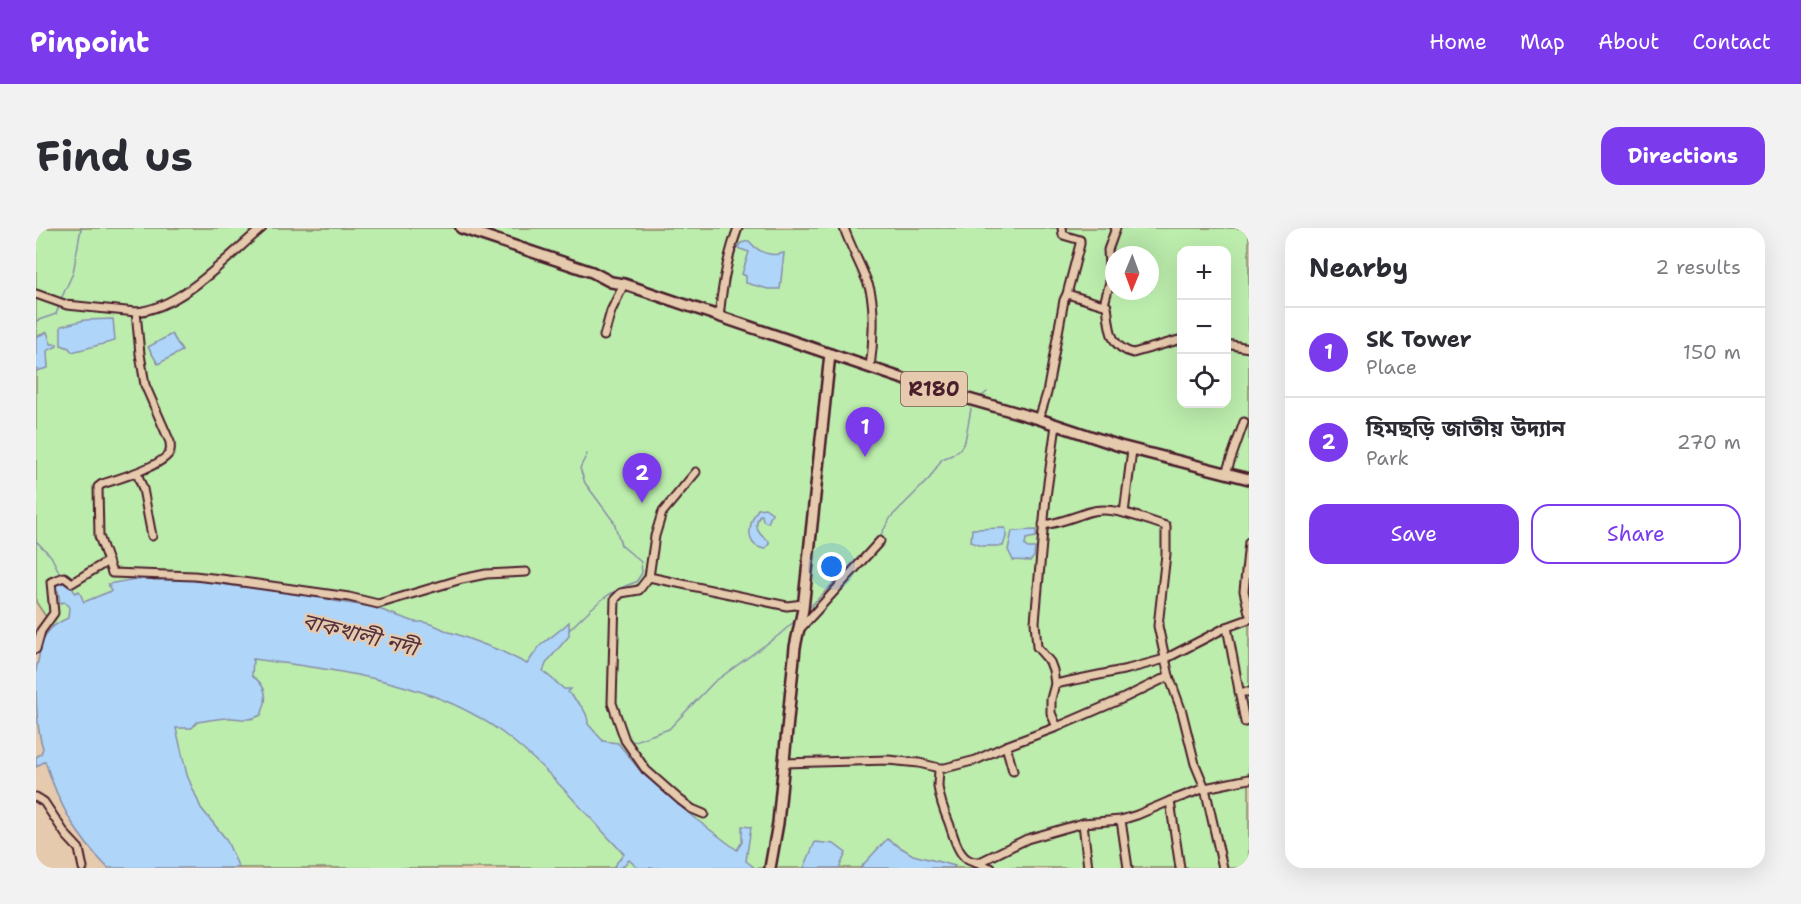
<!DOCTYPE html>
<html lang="en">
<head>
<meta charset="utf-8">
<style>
	body { margin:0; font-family:"Shantell Sans","Noto Sans Bengali",sans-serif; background:#f2f2f3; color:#2b2b33 }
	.controls { position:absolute; right:18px; top:18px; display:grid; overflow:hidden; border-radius:12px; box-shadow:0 6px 24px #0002 }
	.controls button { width:54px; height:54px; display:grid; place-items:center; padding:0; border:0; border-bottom:2px solid #e1e1e2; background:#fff; color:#2b2b33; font:30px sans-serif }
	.compass { position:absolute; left:1069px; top:18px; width:54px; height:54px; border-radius:50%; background:#fff; box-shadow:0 6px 24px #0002; rotate:181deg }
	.you { position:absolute; left:796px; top:339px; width:21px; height:21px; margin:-15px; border:4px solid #fff; border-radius:50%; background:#1a73e8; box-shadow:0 0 0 9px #1a73e833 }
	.badge { display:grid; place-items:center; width:39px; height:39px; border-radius:50%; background:#7c3aed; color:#fff; font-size:20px; font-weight:700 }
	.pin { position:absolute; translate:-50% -50px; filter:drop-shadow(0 2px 3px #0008) }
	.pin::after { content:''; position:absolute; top:32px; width:21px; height:18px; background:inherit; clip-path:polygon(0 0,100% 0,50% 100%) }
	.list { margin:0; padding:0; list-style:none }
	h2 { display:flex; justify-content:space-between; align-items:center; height:78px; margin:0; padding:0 24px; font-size:26px }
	h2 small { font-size:20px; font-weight:400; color:#7c7c81 }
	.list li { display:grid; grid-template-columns:39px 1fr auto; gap:18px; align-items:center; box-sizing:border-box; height:90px; padding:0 24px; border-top:2px solid #e1e1e2 }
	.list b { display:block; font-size:22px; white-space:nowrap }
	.list p { margin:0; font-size:20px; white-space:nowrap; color:#7c7c81 }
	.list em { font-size:20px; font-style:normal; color:#7c7c81 }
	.actions { display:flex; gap:12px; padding:18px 24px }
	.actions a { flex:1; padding:14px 0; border:2px solid #7c3aed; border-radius:18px; text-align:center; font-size:21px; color:#7c3aed }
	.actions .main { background:#7c3aed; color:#fff }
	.icon { flex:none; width:33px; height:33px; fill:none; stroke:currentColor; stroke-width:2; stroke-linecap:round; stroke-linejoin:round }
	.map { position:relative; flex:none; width:1213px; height:640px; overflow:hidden; border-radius:18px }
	header { display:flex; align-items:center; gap:36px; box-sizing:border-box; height:84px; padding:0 30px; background:#7c3aed; color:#fff }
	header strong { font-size:28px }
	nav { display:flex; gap:33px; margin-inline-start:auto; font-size:21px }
	.intro { display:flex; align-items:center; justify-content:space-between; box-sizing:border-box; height:144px; padding:0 36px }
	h1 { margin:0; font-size:42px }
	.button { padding:15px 27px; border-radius:18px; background:#7c3aed; color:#fff; font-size:21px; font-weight:700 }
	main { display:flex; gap:36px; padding:0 36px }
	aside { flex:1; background:#fff; border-radius:18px; box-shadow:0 6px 24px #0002 }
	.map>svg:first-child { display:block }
	.green { fill:#bcedad; stroke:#83866c; stroke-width:1.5; fill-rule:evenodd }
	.water { fill:#afd6f9; stroke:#878da7; stroke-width:1.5 }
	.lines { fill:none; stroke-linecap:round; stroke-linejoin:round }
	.stream { stroke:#878da7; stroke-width:1.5 }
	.minor-casing { stroke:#4a1f2b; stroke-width:11 }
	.major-casing { stroke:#4a1f2b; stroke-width:14 }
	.minor { stroke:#e6caad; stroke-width:7 }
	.major { stroke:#e6caad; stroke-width:9 }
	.labels { text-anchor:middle; stroke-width:4.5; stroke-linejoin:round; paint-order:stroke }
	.shield { fill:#e6caad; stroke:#795252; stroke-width:1.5 }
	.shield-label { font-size:20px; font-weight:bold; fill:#4a1f2b }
	.water-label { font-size:22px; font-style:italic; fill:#543140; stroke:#e6caad }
</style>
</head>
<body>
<header>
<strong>Pinpoint</strong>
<nav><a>Home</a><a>Map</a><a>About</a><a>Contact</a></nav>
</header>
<div class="intro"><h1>Find us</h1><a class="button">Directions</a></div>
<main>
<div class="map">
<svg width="1213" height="640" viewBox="0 0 1213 640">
	<rect width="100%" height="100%" fill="#e6caad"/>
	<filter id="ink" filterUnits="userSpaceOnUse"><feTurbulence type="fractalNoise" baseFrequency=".0167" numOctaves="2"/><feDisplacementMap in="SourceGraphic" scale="12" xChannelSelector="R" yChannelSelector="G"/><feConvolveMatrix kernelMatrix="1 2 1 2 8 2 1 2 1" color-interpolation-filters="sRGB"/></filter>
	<g filter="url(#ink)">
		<path class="green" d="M 0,0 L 1213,0 L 1213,640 L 180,640 L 0,374 ZM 1146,22 L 1190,22 L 1190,176 L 1146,176 ZM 1078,27 L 1114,27 L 1114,63 L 1078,63 Z"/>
		<g class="water">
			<path d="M 713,13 C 722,24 734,29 748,25 L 744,61 L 732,61 L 710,55 L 710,48 L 706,46 L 713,24 L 701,20 L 705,15 Z"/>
			<path d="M 77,91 L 79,113 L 36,124 L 33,120 L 25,117 L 25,98 L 49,92 Z"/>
			<path d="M 11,104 L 15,116 L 21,116 L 21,118 L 11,123 L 12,140 L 0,143 L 0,109 Z"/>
			<path d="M 136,106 L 146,123 L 122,136 L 112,119 Z"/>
			<path d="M 729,280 L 736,285 L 732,295 L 727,293 L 726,287 L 724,287 C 717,298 722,307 733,313 L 733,316 L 729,321 C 707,318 713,294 722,281 Z"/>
			<path d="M 969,300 L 970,301 L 970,309 L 967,318 L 946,318 L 935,314 L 936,301 Z"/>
			<path d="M 1000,302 L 1000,309 L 990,311 L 989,318 L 992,320 L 999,320 L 998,329 L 994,333 L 977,332 L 972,322 L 976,303 Z"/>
			<path d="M 110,349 L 118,352 L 133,351 L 169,353 L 205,359 L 237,360 L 284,368 L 298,373 L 337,379 L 379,394 L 387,394 L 398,397 L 413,404 L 420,406 L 465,423 L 491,436 C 496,430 500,421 506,416 C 515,409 525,402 533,394 L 533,408 L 511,434 L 507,443 L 528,461 L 535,461 L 532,464 C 541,474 552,482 552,496 L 567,513 L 582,515 L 606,545 L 657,589 L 701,622 L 706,614 L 706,598 L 715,599 L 710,633 L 719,640 L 602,640 L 593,632 L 586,639 L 580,640 L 578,638 L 588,626 C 550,587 512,539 468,506 C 400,454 301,442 217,431 L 216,448 C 232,458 232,471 225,487 C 214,493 208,491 196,490 C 185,489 172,493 161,494 L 156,500 L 140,500 L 151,547 L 165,580 L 190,611 L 203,640 L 72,640 C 40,608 23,577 9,533 L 0,539 L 0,529 L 5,526 L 7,520 C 0,500 0,467 0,444 C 0,436 5,429 3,421 C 11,403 14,398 32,390 L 33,379 L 28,374 L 24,375 L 22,363 L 18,363 L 16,359 L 22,354 L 29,353 L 35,357 L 39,365 L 43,363 L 48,374 L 75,363 L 72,356 Z"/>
			<path d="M 851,611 L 877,627 L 919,638 L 917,640 L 824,640 Z"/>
			<path d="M 779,614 L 798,616 L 810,625 L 803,640 L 768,640 Z"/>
		</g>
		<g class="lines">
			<g class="stream">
				<path d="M 25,71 L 37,45 L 45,0"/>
				<path d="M 0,93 L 20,86 L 23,78"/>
				<path d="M 942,171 L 951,164"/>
				<path d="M 843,310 L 855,289 L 893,251 L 906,231 L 916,227 L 924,221 L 929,213 L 935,181"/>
				<path d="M 0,313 L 15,328 L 24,346"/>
				<path d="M 771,382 L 839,313"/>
				<path d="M 533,402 C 556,380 569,364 600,354 L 606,345 L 605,334 L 585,317 L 578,294 L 549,255 L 544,240 L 551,226"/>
				<path d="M 593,515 L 633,501 L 678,454 L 743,407 L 761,391"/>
			</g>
			<defs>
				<g id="minor">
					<path d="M 808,0 C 815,20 825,37 832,56 C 840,75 837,119 834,140"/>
					<path d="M 0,66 L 31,77 L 100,84 C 146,80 192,28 226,0"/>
					<path d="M 1031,66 L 1071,78 C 1074,99 1072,118 1097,125 L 1146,111"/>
					<path d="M 1068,76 L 1074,54 L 1072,22 L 1080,0"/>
					<path d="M 100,84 L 104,126 L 109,157 L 134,214 C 134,216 135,222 134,223 C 130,237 79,252 66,256 L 62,259 L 63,308 L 76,345 L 158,348 L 185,351 L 313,369 L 342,376 L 426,351 L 450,346 L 490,344"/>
					<path d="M 683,89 C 686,59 691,29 702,0"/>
					<path d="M 568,108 L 575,83 L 588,56"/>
					<path d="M 1190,116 L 1213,120"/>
					<path d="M 1003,191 L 1011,165 L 1028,72 L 1031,66 L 1044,16 L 1044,12 L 1027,7 L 1026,0"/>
					<path d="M 1020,197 L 1010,269 L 999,394 L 1001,419 L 1014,434 L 1017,442 L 1019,456 L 1015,471 L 1015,485 L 1021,499"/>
					<path d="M 660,244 L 626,285 L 619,308 L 613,349 L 603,362 L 585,365 L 579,371 L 576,475 L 589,512 L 610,542 L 644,572 L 656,581 L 668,586"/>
					<path d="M 101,245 L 107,261 L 116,308"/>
					<path d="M 1190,245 L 1208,194"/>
					<path d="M 1088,285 L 1096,222"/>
					<path d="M 1007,297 C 1024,295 1037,289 1053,284 C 1078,277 1106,291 1130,298 L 1130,326 L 1122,398 L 1133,448 L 1146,484 L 1159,536 L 1169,560 L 1187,640"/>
					<path d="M 1213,314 L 1208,363 L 1213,385"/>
					<path d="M 613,349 L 751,378 L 767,376"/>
					<path d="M 1191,399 L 1209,494"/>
					<path d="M 763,402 L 844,313"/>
					<path d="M 0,421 L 5,403 L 18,385 L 15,354 L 28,349 L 36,355 L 72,333"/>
					<path d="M 1019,456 L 1092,441 L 1129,431 L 1191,399 L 1213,391"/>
					<path d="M 1203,464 L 1213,464"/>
					<path d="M 970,518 L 977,543"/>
					<path d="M 748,535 L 852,532 L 883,535 L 903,540 L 909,540 L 940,532 L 970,518 L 1021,499 L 1088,470 L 1133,448"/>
					<path d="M 903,540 C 903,546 902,553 902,559 C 904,572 908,583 913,595 C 918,609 924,640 946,633 L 991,611 L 1047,595 L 1085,592 L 1101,587 L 1134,573 L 1169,560 L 1213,551"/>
					<path d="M 0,569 L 8,574 L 30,607 L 43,621 L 47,640"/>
					<path d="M 1134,573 L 1144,640"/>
					<path d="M 1085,592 L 1092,640"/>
					<path d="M 1047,595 L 1052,640"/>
					<path d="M 940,635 L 955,640"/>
				</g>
				<g id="major">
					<path d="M 425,0 L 556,44 L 575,54 L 588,56 L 897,161 L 1003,191 L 1084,218 L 1213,251"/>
					<path d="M 734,640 L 742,595 L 759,419 L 767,381 L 794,126"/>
				</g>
			</defs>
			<use href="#minor" class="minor-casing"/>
			<use href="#major" class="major-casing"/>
			<use href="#minor" class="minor"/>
			<use href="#major" class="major"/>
		</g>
	</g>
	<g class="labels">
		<rect class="shield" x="865" y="144" width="66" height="34" rx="4.5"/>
		<g class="shield-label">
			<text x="898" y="168">R180</text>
		</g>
		<g class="water-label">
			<text transform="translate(324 406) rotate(14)" y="8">বাকখালী নদী</text>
		</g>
	</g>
</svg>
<div class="controls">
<button>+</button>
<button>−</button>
<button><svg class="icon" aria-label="locate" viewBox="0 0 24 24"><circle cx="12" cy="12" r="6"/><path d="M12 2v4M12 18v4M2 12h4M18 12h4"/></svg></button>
</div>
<svg class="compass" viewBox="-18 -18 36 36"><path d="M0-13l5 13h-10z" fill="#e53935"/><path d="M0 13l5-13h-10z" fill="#7c7c81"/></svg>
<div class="you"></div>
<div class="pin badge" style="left:829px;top:229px">1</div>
<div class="pin badge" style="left:606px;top:275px">2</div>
</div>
<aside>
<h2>Nearby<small>2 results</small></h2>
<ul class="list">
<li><span class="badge">1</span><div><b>SK Tower</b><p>Place</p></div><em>150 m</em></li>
<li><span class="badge">2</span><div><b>হিমছড়ি জাতীয় উদ্যান</b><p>Park</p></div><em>270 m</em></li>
</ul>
<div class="actions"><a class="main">Save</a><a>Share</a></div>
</aside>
</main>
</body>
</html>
